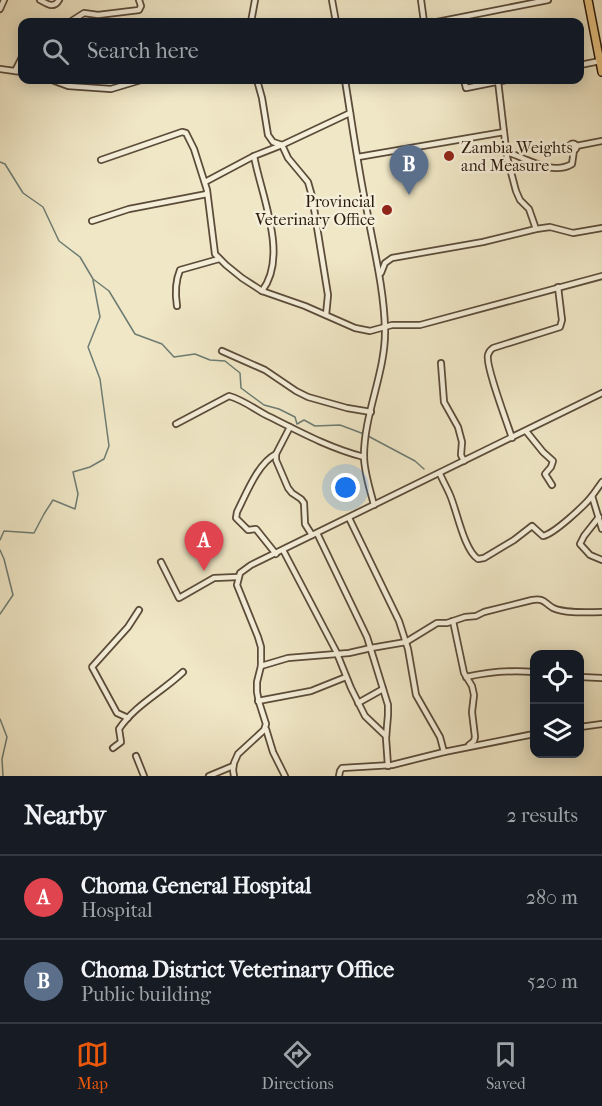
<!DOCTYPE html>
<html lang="en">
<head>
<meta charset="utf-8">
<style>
	body { margin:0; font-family:"IM FELL French Canon",serif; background:#20242c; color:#f1f3f6 }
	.controls { position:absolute; right:18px; bottom:18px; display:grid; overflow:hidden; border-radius:12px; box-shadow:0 3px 15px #0003 }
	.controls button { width:54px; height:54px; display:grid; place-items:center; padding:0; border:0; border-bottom:2px solid #363941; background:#171b24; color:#f1f3f6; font:30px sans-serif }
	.you { position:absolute; left:346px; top:488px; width:21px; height:21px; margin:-15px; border:4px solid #fff; border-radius:50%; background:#1a73e8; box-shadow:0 0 0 9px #1a73e833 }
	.badge { display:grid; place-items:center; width:39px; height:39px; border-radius:50%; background:#ea580c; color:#fff; font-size:20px; font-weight:700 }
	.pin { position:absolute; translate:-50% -50px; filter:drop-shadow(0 2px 3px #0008) }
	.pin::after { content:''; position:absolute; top:32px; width:21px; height:18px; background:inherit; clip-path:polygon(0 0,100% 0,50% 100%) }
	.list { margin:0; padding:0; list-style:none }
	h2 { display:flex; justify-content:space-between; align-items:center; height:78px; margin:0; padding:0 24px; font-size:26px }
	h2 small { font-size:20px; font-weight:400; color:#9ea1a6 }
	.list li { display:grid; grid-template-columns:39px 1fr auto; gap:18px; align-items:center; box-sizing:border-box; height:84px; padding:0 24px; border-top:2px solid #363941 }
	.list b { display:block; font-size:22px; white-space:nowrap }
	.list p { margin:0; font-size:20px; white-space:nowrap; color:#9ea1a6 }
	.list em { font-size:20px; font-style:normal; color:#9ea1a6 }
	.icon { flex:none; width:33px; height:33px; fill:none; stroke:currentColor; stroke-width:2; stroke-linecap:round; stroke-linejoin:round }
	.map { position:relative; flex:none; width:602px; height:776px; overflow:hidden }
	.search { position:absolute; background:#171b24; box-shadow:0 3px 15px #0003; left:18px; right:18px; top:18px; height:66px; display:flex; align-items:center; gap:15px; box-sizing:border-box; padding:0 21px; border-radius:12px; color:#9ea1a6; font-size:22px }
	.sheet { height:246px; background:#171b24 }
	nav { display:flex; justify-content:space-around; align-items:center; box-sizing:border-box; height:84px; border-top:2px solid #363941; background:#171b24; font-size:16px; color:#9ea1a6 }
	nav a { display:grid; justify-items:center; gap:3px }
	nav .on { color:#ea580c }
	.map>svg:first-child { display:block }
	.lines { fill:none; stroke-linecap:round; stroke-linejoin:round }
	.stream { stroke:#6d7c73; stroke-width:1.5 }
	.minor-casing { stroke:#5b4c3a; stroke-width:8 }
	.highway-casing { stroke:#29180c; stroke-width:10 }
	.minor { stroke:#f5efda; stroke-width:4.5 }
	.highway { stroke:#e8c483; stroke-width:7 }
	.poi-dot { fill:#8f2418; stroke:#f5efda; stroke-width:2 }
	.labels { text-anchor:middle; stroke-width:5; stroke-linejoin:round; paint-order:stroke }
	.poi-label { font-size:16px; fill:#29180c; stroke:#f5efda; text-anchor:start }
</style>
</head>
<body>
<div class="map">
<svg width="602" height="776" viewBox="0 0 602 776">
	<rect width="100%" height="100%" fill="#f0e7c6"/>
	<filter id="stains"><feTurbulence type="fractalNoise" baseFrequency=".00333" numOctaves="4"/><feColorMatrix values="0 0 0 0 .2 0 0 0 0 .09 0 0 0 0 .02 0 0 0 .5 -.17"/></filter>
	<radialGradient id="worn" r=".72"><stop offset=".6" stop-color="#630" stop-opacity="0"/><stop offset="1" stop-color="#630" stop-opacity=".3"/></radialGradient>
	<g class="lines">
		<g class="stream">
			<path d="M 0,162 L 5,164 L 23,193 L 43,207 L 59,241 L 80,257 L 93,279 L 109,291 L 135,334 L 162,344 L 174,357 L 195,354 L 210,360 L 225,361 L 240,373 L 241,388 L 264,405 L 279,409 L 295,417 L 297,424 L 304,420 L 315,426 L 340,425 L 364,434"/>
			<path d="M 368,436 L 415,461 L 424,469"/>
			<path d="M 0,540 L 4,531 L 34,533 L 44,514 L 53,500 L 75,509 L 78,494 L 73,472 L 90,467 L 104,459 L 109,446 L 100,379 L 88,347 L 100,317 L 93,280"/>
			<path d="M 0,550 L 4,559 L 13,595 L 0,614"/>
			<path d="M 0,719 L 7,737 L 2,759 L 3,776"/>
		</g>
		<defs>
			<g id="minor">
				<path d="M 40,0 C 47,4 54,9 59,0"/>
				<path d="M 332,0 L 336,22"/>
				<path d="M 421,0 L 424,22"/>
				<path d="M 0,9 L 4,0"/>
				<path d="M 70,22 L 84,13 L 98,15 L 139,10 L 141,6 L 139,0"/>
				<path d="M 251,22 L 255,0"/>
				<path d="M 437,22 L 548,0"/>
				<path d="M 580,65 L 600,61"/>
				<path d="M 0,69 L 22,72"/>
				<path d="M 15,71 L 22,57"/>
				<path d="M 52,80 L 68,86 L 111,89 L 141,80"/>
				<path d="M 257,80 L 262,98 L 268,135 L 273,142 L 282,145 L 288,158 L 308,182 L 312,196 L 328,295 L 326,315"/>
				<path d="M 345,80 C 352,123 358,168 367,211 C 374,250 384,289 385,329 C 386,372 364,413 364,456 C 364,472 370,489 374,505"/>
				<path d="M 464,80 L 466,88 L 506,80"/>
				<path d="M 504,132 L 507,157 L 516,191 L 520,200 L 529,209 L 536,229"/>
				<circle cx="573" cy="147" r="3.5"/>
				<path d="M 576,146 L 602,141"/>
				<path d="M 507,152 C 526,158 552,176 572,164 L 574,150"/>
				<path d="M 254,156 C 261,195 289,256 262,291"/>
				<path d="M 358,157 L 504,132 L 498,81"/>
				<path d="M 101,160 L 182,132 L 186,133 L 194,149 L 207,190 L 215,254 L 226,265 L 242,278 L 262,291 L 305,306 L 355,328 L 370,331 L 392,325 L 420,325 L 602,276"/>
				<path d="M 205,182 L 254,156 L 282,145 L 350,113"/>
				<path d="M 92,221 L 129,209 L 207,194"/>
				<path d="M 381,273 L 385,263 L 392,258 L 483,242 L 536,229 L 550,227 L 573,233 L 602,228"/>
				<path d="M 177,306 C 175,293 175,282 180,270 L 219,259"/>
				<path d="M 222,351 L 265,370 L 296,391 L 308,397 L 347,408 L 371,412"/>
				<path d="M 441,363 L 444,402 L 458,427 L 462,442 L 461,455 L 464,461"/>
				<path d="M 176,424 L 229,396 C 243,400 253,408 266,415 C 298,431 329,448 364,457"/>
				<path d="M 290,427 L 276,454 L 276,460 L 288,488 L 292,493 L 301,499 L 304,503 L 305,524 L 312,535"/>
				<path d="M 526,431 L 543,452 L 553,461 L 551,467 L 545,474 L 552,485"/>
				<path d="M 512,438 C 508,425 485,365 488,355 C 489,351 490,350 493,348 L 560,327 L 562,320 L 558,287"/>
				<path d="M 276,454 C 258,463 246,494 237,512 L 236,518 L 248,530 L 256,529 L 276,554"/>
				<path d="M 440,474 C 443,481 447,488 450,495 C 457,511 464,550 478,559 L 484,558 L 514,540 L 532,526 L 543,536 C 554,534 585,505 592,496"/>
				<path d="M 602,482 L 592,496 L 602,529"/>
				<path d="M 599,517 L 584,536 L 580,544 L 590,555 L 602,560"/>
				<path d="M 349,518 L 399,621 L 408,649 L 416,695 L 440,737 L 444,752"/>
				<path d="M 317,533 L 367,637 L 388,705 L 388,715 L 386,738 L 388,766"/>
				<path d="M 283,550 L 336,651 L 351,688 L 365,716 L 386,736"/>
				<path d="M 161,562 L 179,598 L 214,578 L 238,577"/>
				<path d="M 453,621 L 464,673 L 472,686 L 474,695 L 472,712 L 475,737 L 474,741 L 469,745"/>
				<path d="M 261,666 L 288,658 L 349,653 L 371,648 L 406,642 L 437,623 L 447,623 L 465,617 L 476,616 L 484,612 L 532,600 C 545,598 544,603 553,608 C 566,614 588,612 602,612"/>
				<path d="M 466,677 C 488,672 511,670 534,672"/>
				<path d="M 580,677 L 602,678"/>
				<path d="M 258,701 L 311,691 L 346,677"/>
				<path d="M 358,703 L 383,689"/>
				<path d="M 128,718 L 117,713 L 92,667 L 128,627 L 139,610"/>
				<path d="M 580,727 L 602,724"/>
				<path d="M 266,729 L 273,752 L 285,776"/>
				<path d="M 113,748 L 121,742 L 119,729 C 135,705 162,692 183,672"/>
				<path d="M 136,756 L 144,776"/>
				<path d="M 209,776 L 233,766"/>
				<path d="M 234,776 L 233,770 L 234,763 L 238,754 L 264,730 L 266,724 L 259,702 L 257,692 L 257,682 L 261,666 L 261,647 L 258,637 L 237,585 L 240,573 L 251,565 L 602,393"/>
				<path d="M 339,776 L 340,771 L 342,768 L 392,765 L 444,752 L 534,734"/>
			</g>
			<path id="highway" d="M 588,0 L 602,72"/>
		</defs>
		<use href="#minor" class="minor-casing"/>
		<use href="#highway" class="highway-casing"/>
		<use href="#minor" class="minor"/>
		<use href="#highway" class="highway"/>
	</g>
	<g class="poi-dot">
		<circle cx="449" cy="156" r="6"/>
		<circle cx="387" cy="210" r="6"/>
	</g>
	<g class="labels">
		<g class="poi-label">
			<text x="461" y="153">Zambia Weights<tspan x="461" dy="18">and Measure</tspan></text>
			<text x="375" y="207" text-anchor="end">Provincial<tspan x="375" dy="18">Veterinary Office</tspan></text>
		</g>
	</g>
	<rect width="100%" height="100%" filter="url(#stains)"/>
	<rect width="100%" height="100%" fill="url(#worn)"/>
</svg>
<div class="controls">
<button><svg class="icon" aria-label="locate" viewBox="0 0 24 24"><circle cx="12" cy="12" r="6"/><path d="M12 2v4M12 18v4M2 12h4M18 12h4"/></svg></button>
<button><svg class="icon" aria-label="layers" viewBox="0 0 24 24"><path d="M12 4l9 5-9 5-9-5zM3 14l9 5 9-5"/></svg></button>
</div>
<div class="you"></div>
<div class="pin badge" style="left:204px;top:571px;background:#e0444e">A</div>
<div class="pin badge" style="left:409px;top:195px;background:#5c6f8a">B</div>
<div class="search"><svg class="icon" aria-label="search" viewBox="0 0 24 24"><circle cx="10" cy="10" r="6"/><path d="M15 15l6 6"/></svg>Search here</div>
</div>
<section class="sheet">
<h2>Nearby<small>2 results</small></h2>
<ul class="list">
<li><span class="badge" style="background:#e0444e">A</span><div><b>Choma General Hospital</b><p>Hospital</p></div><em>280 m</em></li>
<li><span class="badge" style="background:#5c6f8a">B</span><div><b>Choma District Veterinary Office</b><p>Public building</p></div><em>520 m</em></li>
</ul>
</section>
<nav>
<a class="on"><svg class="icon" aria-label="map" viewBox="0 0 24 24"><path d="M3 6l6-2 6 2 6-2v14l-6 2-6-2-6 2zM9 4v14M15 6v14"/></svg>Map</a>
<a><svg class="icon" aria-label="directions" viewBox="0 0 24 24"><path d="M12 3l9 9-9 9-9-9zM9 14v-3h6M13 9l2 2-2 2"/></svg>Directions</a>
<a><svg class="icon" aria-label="saved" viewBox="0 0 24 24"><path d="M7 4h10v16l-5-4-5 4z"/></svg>Saved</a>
</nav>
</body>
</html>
